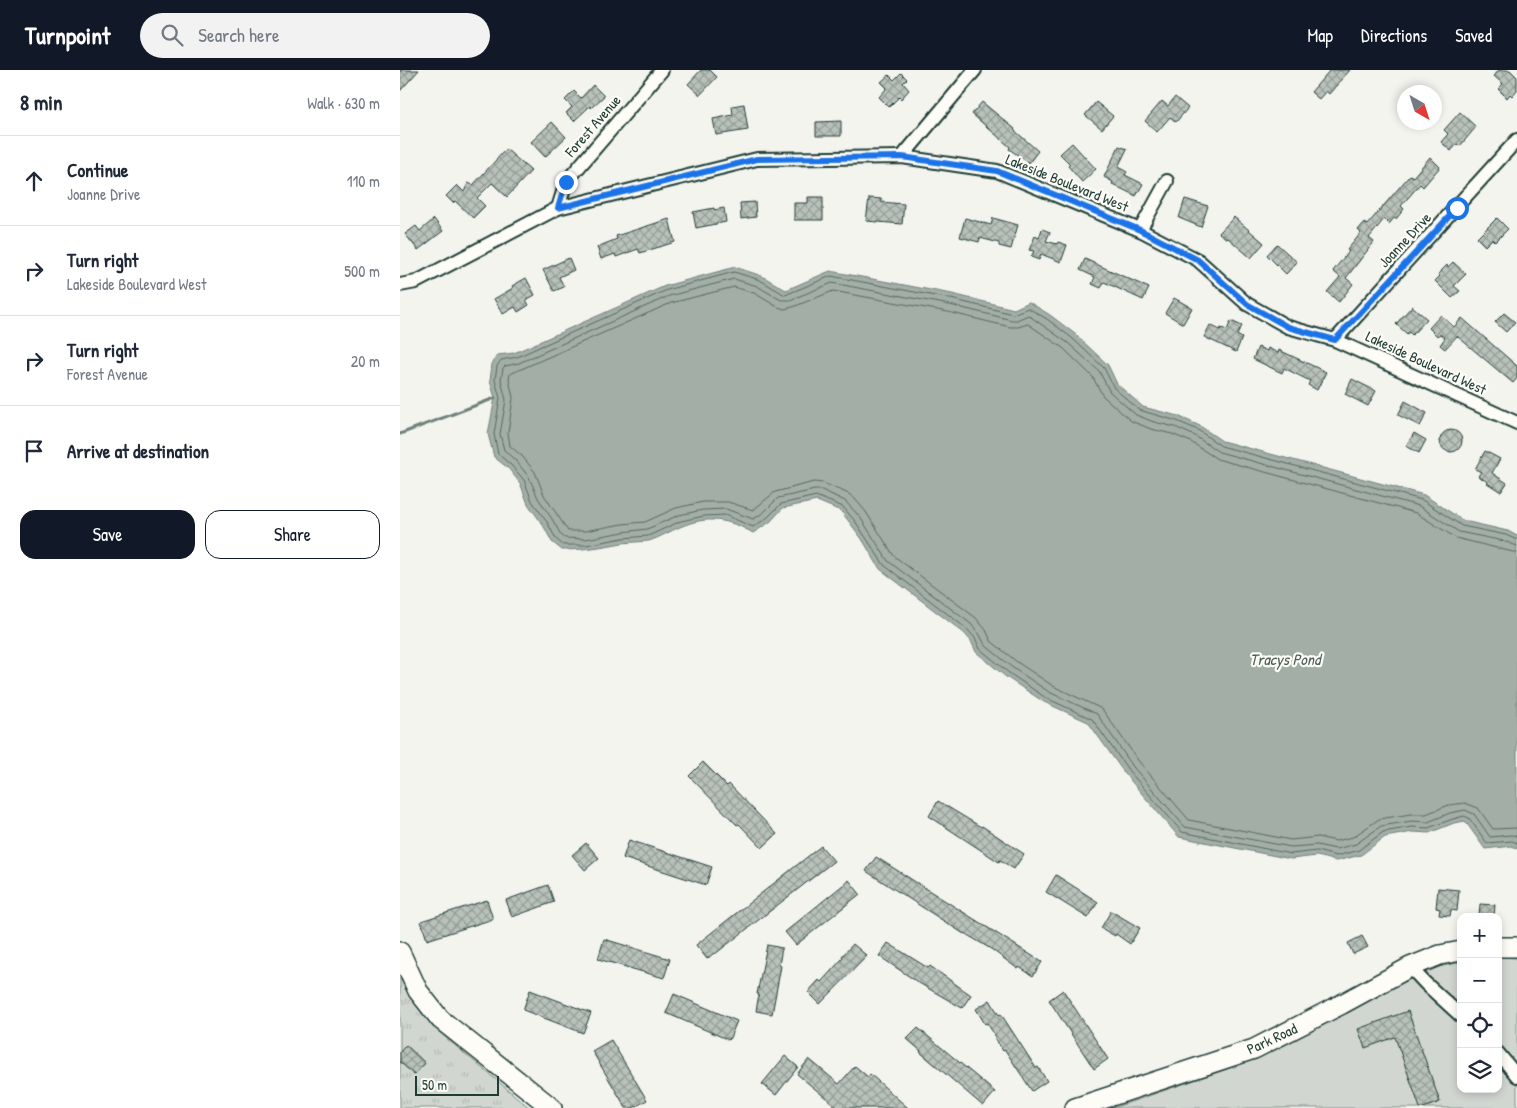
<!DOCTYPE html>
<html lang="en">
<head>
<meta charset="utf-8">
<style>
	body { margin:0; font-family:"Patrick Hand",sans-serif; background:#f2f2f3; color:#1f2937 }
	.controls { position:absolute; right:15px; bottom:15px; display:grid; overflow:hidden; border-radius:10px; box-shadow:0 2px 8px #0003 }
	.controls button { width:45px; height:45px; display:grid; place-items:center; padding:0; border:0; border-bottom:1px solid #e0e1e3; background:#fff; color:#1f2937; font:25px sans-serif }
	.compass { position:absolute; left:997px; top:15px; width:45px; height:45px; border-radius:50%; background:#fff; box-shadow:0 2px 8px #0003; rotate:141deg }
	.scale { position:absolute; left:15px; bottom:12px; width:84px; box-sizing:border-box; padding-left:5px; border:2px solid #1f3d34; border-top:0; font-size:14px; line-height:18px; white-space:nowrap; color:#1f3d34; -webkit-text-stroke:4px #fdfcf7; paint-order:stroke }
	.stop { position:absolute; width:15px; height:15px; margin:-11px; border:4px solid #1a73e8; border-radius:50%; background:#fff }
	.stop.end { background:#1a73e8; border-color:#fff; box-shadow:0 1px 5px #0008 }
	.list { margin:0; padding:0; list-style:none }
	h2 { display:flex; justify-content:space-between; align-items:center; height:65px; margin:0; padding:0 20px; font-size:21px }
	h2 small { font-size:16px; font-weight:400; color:#747a83 }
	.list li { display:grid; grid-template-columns:32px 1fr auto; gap:15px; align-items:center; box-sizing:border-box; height:90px; padding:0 20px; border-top:1px solid #e0e1e3 }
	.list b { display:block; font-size:19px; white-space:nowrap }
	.list p { margin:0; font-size:16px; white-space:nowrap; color:#747a83 }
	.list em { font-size:16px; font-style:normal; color:#747a83 }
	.actions { display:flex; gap:10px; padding:15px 20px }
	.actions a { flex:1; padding:11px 0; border:1px solid #111827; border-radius:15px; text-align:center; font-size:18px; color:#111827 }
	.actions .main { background:#111827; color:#fff }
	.icon { flex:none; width:28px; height:28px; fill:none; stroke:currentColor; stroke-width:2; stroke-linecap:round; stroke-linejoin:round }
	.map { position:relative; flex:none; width:1117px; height:1038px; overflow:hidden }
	header { display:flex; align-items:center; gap:30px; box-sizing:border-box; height:70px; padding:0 25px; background:#111827; color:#fff }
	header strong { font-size:24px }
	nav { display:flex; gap:28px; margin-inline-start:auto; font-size:18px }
	.search { width:350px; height:45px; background:#f2f2f3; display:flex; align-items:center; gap:12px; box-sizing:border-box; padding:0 18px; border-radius:28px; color:#747a83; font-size:19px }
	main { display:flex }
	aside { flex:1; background:#fff }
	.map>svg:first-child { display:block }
	.grass { fill:#d1d6d1; stroke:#788a82 }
	.park { fill:url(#park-tufts); stroke:#788a82 }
	.water { fill:#a3aea7; stroke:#6e8179 }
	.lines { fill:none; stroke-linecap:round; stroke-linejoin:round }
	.shore { stroke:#546a62; stroke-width:1 }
	.stream { stroke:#6e8179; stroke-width:3 }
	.building { fill:url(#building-cross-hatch); stroke:#1f3d34 }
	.street-casing { stroke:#1f3d34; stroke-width:16 }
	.secondary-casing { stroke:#1f3d34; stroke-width:22 }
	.street { stroke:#fdfcf7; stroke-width:12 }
	.secondary { stroke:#fdfcf7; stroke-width:19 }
	.route { stroke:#1a73e8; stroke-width:6 }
	.labels { text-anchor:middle; stroke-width:4.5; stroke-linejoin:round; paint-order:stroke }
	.street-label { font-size:15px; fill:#1f3d34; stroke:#fdfcf7 }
	.water-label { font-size:16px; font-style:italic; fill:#475f56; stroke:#fdfcf7 }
</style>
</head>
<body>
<header>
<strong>Turnpoint</strong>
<div class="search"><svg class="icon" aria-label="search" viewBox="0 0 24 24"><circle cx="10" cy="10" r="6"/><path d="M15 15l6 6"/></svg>Search here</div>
<nav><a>Map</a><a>Directions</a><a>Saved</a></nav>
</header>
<main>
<aside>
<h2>8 min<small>Walk · 630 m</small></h2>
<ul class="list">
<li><svg class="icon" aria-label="ahead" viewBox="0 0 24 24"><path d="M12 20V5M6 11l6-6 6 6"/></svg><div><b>Continue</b><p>Joanne Drive</p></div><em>110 m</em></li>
<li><svg class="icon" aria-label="right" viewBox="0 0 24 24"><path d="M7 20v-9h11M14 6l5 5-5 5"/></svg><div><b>Turn right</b><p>Lakeside Boulevard West</p></div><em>500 m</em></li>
<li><svg class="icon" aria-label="right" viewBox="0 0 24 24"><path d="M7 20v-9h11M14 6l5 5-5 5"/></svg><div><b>Turn right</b><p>Forest Avenue</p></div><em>20 m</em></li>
<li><svg class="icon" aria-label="arrive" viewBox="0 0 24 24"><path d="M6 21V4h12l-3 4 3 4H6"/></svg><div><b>Arrive at destination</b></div></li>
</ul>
<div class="actions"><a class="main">Save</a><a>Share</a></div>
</aside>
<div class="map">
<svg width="1117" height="1038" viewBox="0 0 1117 1038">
	<defs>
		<pattern id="park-tufts" width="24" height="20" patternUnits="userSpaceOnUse" patternTransform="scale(1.25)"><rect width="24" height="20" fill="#d1d6d1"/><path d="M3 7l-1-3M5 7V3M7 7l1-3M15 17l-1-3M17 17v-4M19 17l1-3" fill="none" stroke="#b3b9b4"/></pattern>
		<pattern id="building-cross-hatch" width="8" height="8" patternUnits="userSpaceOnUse" patternTransform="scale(1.25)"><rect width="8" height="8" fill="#b9c1bb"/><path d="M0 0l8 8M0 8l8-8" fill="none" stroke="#969e99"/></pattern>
	</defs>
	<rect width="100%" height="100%" fill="#f4f4ef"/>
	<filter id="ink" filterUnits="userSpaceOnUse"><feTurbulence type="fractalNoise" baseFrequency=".02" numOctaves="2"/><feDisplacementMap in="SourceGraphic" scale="10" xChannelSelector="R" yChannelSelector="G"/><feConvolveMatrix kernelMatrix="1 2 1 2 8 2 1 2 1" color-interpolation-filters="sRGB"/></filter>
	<g filter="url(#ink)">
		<path class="grass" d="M 1098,887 L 1117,888 L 1117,1038 L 713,1038 L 833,997 L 867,982 L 992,917 L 1039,897 L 1061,892 L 1061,1019 L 1098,1019 Z"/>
		<path class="park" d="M 0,908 L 13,931 L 33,957 L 130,1038 L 0,1038 Z"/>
		<path class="water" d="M 335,197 L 362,206 L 386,220 L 430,201 L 552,224 L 614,239 L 629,232 L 650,245 L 675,264 L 708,295 L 717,314 L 743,337 L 778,346 L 800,356 L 822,371 L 1024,425 L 1064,451 L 1108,461 L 1117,466 L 1117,779 L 1112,776 L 1085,779 L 1065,751 L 1054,753 L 1029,763 L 1013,762 L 985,767 L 961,785 L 936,791 L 917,786 L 891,789 L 779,767 L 725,704 L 688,652 L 644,632 L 606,607 L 576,582 L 571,571 L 564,563 L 480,499 L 462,469 L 441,441 L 417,431 L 383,438 L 370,452 L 353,463 C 329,449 307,445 280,457 C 270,461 259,468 249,471 C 240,472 231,472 222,473 C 201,477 183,480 162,480 L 152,472 L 143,455 L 128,434 L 120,413 L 108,398 L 94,387 L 88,364 L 95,328 L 90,311 L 92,294 L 97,285 L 114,283 L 265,216 Z"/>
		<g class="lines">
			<g class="shore">
				<path d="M 1117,470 L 1106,465 L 1062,456 L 1022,430 L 821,376 L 798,360 L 777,351 L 739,340 L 714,318 L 704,298 L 672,268 L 647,249 L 628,238 L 613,244 L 551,229 L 431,206 L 385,225 L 360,210 L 334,202 L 267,220 L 117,287 L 101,290 L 97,296 L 95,310 L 100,328 L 94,364 L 98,384 L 111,395 L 124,410 L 132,431 L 147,452 L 156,469 L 163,475 L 186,475 L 223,468 L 248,466 L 281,451 L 304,446 L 325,445 L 353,457 L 367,448 L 381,434 L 416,426 L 443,437 L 455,451 L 484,495 L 567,559 L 575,568 L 580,579 L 609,603 L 646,628 L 692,649 L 729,701 L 782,762 L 891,784 L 917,781 L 936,786 L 959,780 L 983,762 L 1012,757 L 1028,758 L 1053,749 L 1064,746 L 1069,748 L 1087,773 L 1112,771 L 1117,773"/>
				<path d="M 1117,476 L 1104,471 L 1059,462 L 1019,436 L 819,382 L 795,366 L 775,357 L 754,352 L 736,345 L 710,322 L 699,301 L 668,273 L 628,245 L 617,250 L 612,250 L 550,235 L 432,213 L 390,230 L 381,230 L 357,216 L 334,209 L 269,226 L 119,293 L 105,296 L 103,298 L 101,310 L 106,330 L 100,364 L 104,380 L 116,391 L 129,407 L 138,428 L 152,449 L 161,465 L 165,468 L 186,469 L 223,462 L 247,459 L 279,445 L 303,440 L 326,439 L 353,449 L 363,443 L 378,428 L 415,420 L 422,420 L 445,431 L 460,447 L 488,491 L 571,554 L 580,565 L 585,575 L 613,598 L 649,622 L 697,644 L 734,698 L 785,757 L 891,777 L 917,775 L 936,779 L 956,774 L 981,756 L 1012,751 L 1028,752 L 1050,743 L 1065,740 L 1074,744 L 1090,767 L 1111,765 L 1117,766"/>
				<path d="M 1117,483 L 1056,468 L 1016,443 L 817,389 L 791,372 L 772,364 L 751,359 L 731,351 L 703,326 L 692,306 L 663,278 L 628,254 L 618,257 L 610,257 L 548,242 L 433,221 L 393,237 L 384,239 L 376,236 L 354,223 L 334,217 L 271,233 L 110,304 L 109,309 L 113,328 L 108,363 L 110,376 L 122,386 L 135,402 L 144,425 L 168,461 L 185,461 L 222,454 L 245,452 L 276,438 L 303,432 L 328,432 L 353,440 L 375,422 L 414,412 L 423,413 L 449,424 L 455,429 L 466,442 L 494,486 L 576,548 L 586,560 L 591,571 L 617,592 L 653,616 L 702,639 L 740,693 L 789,750 L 891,770 L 918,767 L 936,771 L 953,767 L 979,749 L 1011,744 L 1026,744 L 1049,735 L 1065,733 L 1078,738 L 1093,759 L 1117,758"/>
			</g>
			<path class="stream" d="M 0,364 L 95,328"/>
		</g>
		<g class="building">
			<path d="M 0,0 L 19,0 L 0,21 Z"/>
			<path d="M 301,0 L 310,0 L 317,7 L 300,25 L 288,14 Z"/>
			<path d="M 930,0 L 950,0 L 929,24 L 926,21 L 919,29 L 911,22 Z"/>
			<path d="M 1099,0 L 1110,0 L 1117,7 L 1117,20 L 1112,26 L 1110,24 L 1107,28 L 1098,19 L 1103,14 L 1094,6 Z"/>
			<path d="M 501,3 L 507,9 L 503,13 L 509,20 L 501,29 L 499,27 L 489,37 L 479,27 L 487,18 L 481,12 L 489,5 L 494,10 Z"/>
			<path d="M 193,15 L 204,26 L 191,38 L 190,36 L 174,51 L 166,43 L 172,37 L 165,30 L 174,21 L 181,28 Z"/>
			<path d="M 775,27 L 788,38 L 776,52 L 770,47 L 757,62 L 745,51 L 762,31 L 768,36 Z"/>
			<path d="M 582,32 L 615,59 L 614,60 L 638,81 L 629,93 L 609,79 L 610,77 L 572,44 Z"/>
			<path d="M 696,32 L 713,46 L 702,59 L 685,45 Z"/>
			<path d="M 344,34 L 348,60 L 316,65 L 313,49 L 333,45 L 332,36 Z"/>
			<path d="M 1060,42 L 1076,57 L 1060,76 L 1057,74 L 1051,81 L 1041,72 L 1048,64 L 1044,60 Z"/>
			<path d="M 441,51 L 441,66 L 416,66 L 416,52 Z"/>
			<path d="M 152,52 L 166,67 L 145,87 L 131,72 Z"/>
			<path d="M 672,73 L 696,99 L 682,112 L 668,96 L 670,94 L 660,84 Z"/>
			<path d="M 719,76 L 727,79 L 718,97 L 727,102 L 725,105 L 743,114 L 736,126 L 712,114 L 713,112 L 704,107 Z"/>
			<path d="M 106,79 L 131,101 L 107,127 L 92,113 L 77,128 L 85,136 L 73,148 L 55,131 L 53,133 L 46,126 L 57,115 L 64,122 L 68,113 L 73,115 Z"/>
			<path d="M 1030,87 L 1040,97 L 1023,117 L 1020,114 L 1001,136 L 1004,139 L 996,149 L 994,148 L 989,154 L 984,149 L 969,168 L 974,172 L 946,208 L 953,214 L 939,232 L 927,222 L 940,207 L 933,201 L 949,181 L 947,180 L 961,163 L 958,160 L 964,153 L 967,155 L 1010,105 L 1013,107 Z"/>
			<path d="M 408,127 L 423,127 L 423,150 L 394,150 L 394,133 L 408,133 Z"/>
			<path d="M 469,128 L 482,129 L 481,132 L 504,134 L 502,154 L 466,151 Z"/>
			<path d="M 785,129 L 808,136 L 801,157 L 779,148 Z"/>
			<path d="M 355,132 L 356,147 L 341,149 L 340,133 Z"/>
			<path d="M 314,138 L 314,140 L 324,138 L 326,152 L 296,158 L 293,142 Z"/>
			<path d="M 834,147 L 864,173 L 851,188 L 828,168 L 827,169 L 819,163 Z"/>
			<path d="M 565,148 L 591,155 L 593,148 L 618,155 L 611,179 L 599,176 L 599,173 L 580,168 L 579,172 L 560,167 Z"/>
			<path d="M 1097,148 L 1108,159 L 1095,172 L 1092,169 L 1085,176 L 1077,168 Z"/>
			<path d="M 34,149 L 43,161 L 18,180 L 5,164 L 16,156 L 20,161 Z"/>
			<path d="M 269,149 L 275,172 L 240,183 L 238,179 L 216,187 L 215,184 L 201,189 L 197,177 L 217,169 L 216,166 Z"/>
			<path d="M 642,159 L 650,162 L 646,171 L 657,174 L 658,172 L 667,175 L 661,192 L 641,184 L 639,190 L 631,187 L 634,181 L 629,180 L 635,166 L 639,168 Z"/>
			<path d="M 877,174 L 897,192 L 886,204 L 867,185 Z"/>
			<path d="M 169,188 L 174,200 L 159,207 L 164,217 L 154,221 L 143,200 Z"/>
			<path d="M 685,189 L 749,218 L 743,230 L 704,212 L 701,218 L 692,214 L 695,207 L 680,200 Z"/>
			<path d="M 1053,192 L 1066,204 L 1054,216 L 1060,221 L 1052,228 L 1035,211 L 1040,206 L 1038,204 L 1047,195 L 1048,197 Z"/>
			<path d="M 126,208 L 135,225 L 126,230 L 129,235 L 118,242 L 115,237 L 103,244 L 94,229 L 113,218 L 112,216 Z"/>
			<path d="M 774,228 L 792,238 L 783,254 L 765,243 Z"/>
			<path d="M 1012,236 L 1027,249 L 1012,265 L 1009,262 L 1007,264 L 996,254 Z"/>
			<path d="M 1104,243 L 1115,252 L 1106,262 L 1095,252 Z"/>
			<path d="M 1041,245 L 1054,257 L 1062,248 L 1117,296 L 1117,308 L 1113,313 L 1057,266 L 1045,279 L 1040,275 L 1045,268 L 1040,264 L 1037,266 L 1029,258 Z"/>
			<path d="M 831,251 L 842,256 L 837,265 L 842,268 L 836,282 L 804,267 L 810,255 L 820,260 L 821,258 L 827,260 Z"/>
			<path d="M 858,277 L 867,281 L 868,278 L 878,283 L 879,280 L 926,302 L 917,320 L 908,315 L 910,311 L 884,298 L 882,303 L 853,289 Z"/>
			<path d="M 952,309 L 976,321 L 968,336 L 945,324 Z"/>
			<path d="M 1005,331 L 1027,343 L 1020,356 L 998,345 Z"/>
			<circle cx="1051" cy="371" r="11"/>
			<path d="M 1014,363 L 1026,370 L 1019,383 L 1006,376 Z"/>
			<path d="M 1085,381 L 1100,389 L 1092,403 L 1107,413 L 1101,422 L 1087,413 L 1088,412 L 1078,406 L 1081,402 L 1075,399 Z"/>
			<path d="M 303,692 L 327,716 L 329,714 L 377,764 L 362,778 L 339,754 L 337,755 L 289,706 Z"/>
			<path d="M 538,731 L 581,757 L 582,756 L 624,784 L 614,799 L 600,790 L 599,792 L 529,746 Z"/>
			<path d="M 229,770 L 312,797 L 306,815 L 223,788 Z"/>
			<path d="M 186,773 L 199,788 L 185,800 L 172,785 Z"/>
			<path d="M 421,776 L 434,791 L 315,884 L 314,883 L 307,889 L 296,875 Z"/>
			<path d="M 476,787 L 642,892 L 633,906 L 619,897 L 618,899 L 591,879 L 564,863 L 564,864 L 466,801 Z"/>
			<path d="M 656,805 L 698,832 L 688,848 L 646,822 Z"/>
			<path d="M 449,810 L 460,824 L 396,875 L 385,862 Z"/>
			<path d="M 148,815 L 154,832 L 112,847 L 106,830 Z"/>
			<path d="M 1038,818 L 1059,820 L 1057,841 L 1051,840 L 1050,846 L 1039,845 L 1040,839 L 1036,838 Z"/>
			<path d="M 87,830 L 93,849 L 27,870 L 21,851 Z"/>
			<path d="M 1080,834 L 1095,835 L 1094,847 L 1079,847 Z"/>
			<path d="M 711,841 L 740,858 L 730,874 L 716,864 L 715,866 L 701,858 Z"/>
			<path d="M 962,866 L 968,877 L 953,884 L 948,873 Z"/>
			<path d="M 204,869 L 270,889 L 264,908 L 198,889 Z"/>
			<path d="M 488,873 L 528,898 L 530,896 L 571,925 L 562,938 L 519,913 L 479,886 Z"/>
			<path d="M 453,874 L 467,886 L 420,934 L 408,922 L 419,910 L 421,912 L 443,888 L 442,886 Z"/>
			<path d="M 367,875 L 382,878 L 379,895 L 381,896 L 372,944 L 356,941 L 359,924 L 357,924 Z"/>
			<path d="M 130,920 L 191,943 L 183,963 L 123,940 Z"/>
			<path d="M 663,920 L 708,989 L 694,999 L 649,930 Z"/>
			<path d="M 274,924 L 337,951 L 329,970 L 266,943 Z"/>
			<path d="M 590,930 L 599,945 L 601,944 L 636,998 L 638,997 L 647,1011 L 632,1021 L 605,980 L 603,981 L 595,968 L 596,967 L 587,953 L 585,954 L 576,939 Z"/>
			<path d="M 1008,941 L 1040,1032 L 1023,1038 L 1020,1038 L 995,967 L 965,978 L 958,959 Z"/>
			<path d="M 518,958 L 595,1022 L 583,1036 L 520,982 L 521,981 L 507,969 Z"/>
			<path d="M 211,970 L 247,1030 L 233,1038 L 226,1038 L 192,981 Z"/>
			<path d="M 6,975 L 25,993 L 14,1005 L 0,992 L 0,982 Z"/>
			<path d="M 385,986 L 398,997 L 376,1025 L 362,1014 Z"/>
			<path d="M 409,989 L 439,1014 L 455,996 L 468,1007 L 470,1004 L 508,1038 L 438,1038 L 397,1004 Z"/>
		</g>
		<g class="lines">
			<defs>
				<g id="street">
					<path d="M 502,87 L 575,0"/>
					<path d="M 158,138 L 166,112 L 262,0"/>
					<path d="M 740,160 L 767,111"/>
					<path d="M 0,215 L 16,212 L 158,138 L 357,89 L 502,87 L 597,101 L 740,160 L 798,190 L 847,234 L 888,257 L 935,270 L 1117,353"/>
					<path d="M 935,270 L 1117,70"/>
					<path d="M 1010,897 L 1025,913 L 1061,946"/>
					<path d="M 1098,983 L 1117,1006"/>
				</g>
				<g id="secondary">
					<path d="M 1098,877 L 1117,877"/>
					<path d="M 0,882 L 18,921 L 40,949 L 152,1038"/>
					<path d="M 675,1038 L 854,979 L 942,934 L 1010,897 L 1040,885 L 1061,881"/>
				</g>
			</defs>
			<use href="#street" class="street-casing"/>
			<use href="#secondary" class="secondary-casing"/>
			<use href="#street" class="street"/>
			<use href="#secondary" class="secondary"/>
		</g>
	</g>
	<g class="lines" filter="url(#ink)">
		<path class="route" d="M 166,112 L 158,138 L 357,89 L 502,87 L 597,101 L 740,160 L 798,190 L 847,234 L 888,257 L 935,270 L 1057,138"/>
	</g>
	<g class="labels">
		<g class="street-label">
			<text transform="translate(193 56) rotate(-49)" y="5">Forest Avenue</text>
			<text transform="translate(667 113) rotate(22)" y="5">Lakeside Boulevard West</text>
			<text transform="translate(1005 170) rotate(-47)" y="5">Joanne Drive</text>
			<text transform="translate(1026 293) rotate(25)" y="5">Lakeside Boulevard West</text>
			<text transform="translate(872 969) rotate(-25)" y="5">Park Road</text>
		</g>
		<g class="water-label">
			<text x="885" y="595">Tracys Pond</text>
		</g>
	</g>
</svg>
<div class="controls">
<button>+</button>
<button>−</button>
<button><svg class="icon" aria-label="locate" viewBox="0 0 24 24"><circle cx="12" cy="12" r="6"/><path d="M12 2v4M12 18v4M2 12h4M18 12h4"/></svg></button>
<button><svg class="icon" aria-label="layers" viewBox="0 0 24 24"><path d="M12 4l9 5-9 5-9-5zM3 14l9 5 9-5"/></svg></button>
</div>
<svg class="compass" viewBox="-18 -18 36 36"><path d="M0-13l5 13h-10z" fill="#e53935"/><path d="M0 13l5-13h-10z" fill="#747a83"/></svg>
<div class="scale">50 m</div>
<div class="stop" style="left:1057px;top:138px"></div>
<div class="stop end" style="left:166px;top:112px"></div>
</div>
</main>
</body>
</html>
